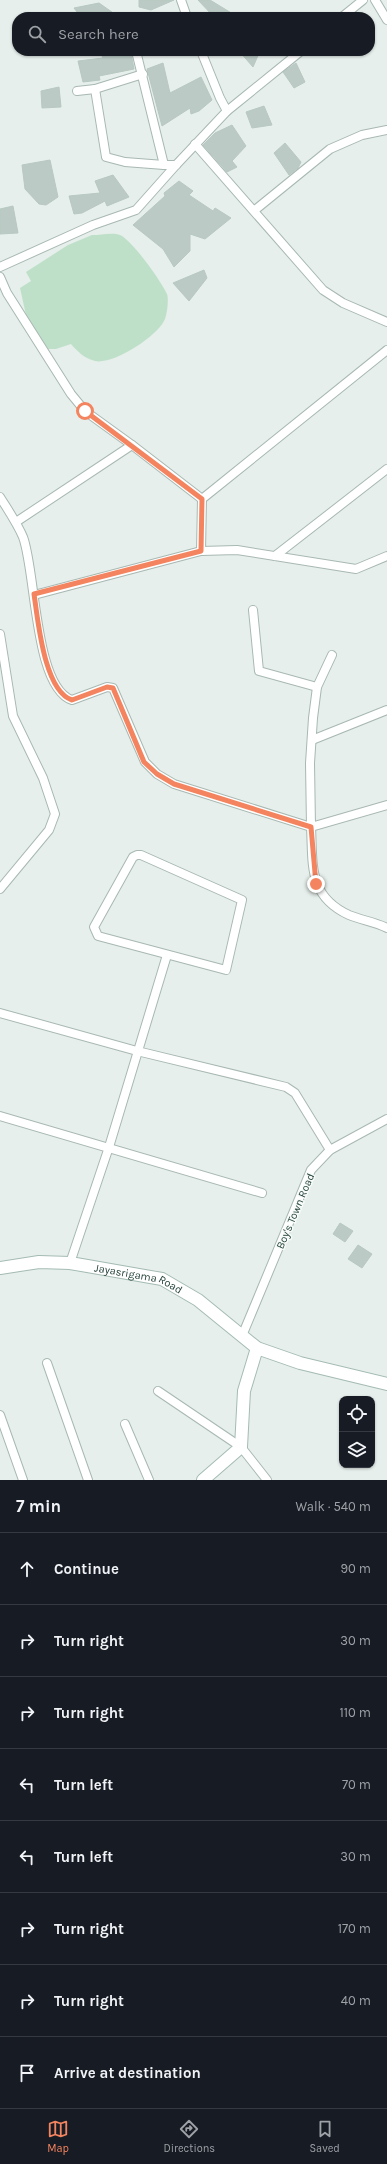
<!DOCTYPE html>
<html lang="en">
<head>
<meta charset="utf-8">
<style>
	body { margin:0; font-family:Karla,sans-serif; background:#20242c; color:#f1f3f6 }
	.controls { position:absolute; right:12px; bottom:12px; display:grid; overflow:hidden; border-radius:8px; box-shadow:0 1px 3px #0004 }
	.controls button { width:36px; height:36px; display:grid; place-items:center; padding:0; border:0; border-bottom:1px solid #363941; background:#171b24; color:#f1f3f6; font:20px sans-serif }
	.stop { position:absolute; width:12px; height:12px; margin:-9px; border:3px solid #f4845f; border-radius:50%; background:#fff }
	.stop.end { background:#f4845f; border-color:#fff; box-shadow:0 1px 4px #0008 }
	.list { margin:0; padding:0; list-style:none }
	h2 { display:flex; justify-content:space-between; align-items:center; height:52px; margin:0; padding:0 16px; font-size:17px }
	h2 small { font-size:13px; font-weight:400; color:#9ea1a6 }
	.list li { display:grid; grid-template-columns:26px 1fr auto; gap:12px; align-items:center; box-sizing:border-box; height:72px; padding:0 16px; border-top:1px solid #363941 }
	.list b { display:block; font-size:15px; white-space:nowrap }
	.list em { font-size:13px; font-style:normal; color:#9ea1a6 }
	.icon { flex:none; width:22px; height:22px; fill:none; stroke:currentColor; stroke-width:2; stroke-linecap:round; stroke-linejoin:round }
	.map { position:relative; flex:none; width:387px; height:1480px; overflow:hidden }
	.search { position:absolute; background:#171b24; box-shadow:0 1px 3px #0004; left:12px; right:12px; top:12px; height:44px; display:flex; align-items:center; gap:10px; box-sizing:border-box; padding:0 14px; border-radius:16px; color:#9ea1a6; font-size:15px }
	.sheet { height:628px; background:#171b24 }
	nav { display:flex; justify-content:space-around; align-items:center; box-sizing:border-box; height:56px; border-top:1px solid #363941; background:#171b24; font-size:11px; color:#9ea1a6 }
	nav a { display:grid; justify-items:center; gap:2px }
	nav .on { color:#f4845f }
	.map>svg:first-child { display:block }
	.green { fill:#bfe0c8 }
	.building { fill:#bbcac4; stroke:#b8c9c2 }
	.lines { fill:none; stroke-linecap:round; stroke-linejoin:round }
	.street-casing { stroke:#a8b8b2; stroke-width:10 }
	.secondary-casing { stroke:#a4bbb3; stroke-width:14 }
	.street { stroke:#fff; stroke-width:8 }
	.secondary { stroke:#fff; stroke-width:12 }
	.route { stroke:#f4845f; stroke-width:5 }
	.labels { text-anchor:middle; stroke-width:3; stroke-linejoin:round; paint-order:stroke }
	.street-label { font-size:11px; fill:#24423a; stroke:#f7fbf9 }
</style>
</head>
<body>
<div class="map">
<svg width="387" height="1480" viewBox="0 0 387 1480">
	<rect width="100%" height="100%" fill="#e6efeb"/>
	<path class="green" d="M 92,235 C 100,235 113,232 120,235 C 132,240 161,281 167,294 C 169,299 167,316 164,321 C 156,337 113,365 95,361 C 84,358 78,352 71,344 L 56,349 L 48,349 L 26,315 L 20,288 L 31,281 L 26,272 L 68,245 Z"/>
	<g class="building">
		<path d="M 139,0 L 174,0 L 151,10 L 139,7 Z"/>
		<path d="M 198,0 L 210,0 L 233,14 L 214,17 Z"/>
		<path d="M 99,3 L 119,17 L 81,17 L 74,8 Z"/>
		<path d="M 239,51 L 260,51 L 253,67 Z"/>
		<path d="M 131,53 L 134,69 L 99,76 L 100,80 L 83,82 L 78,61 L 103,58 L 102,56 Z"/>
		<path d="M 163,63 L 170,93 L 201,77 L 212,100 L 199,111 L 191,114 L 190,108 L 162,126 L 147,69 Z"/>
		<path d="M 296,63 L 305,82 L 294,88 L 283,72 Z"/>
		<path d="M 59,87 L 61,107 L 42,108 L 41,91 Z"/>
		<path d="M 264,106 L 272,125 L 252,128 L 246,112 Z"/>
		<path d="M 232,125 L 246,146 L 232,161 L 237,167 L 227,172 L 203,145 L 215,133 Z"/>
		<path d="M 285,143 L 301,162 L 298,168 L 289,175 L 274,153 Z"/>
		<path d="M 50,160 L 58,197 L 46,205 L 39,204 L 25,189 L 22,165 Z"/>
		<path d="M 113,175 L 129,197 L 107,206 L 105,201 L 82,213 L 74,214 L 69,196 L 100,193 L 95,181 Z"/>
		<path d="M 179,181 L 193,191 L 189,195 L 213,211 L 215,208 L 231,218 L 205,239 L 190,234 L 190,251 L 174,267 L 163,249 L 133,225 L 165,196 L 164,193 Z"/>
		<path d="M 13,206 L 18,233 L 0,234 L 0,209 Z"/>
		<path d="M 204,270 L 207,278 L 189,301 L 173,283 Z"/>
		<path d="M 340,1223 L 353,1231 L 345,1242 L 333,1234 Z"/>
		<path d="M 358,1245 L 372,1254 L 362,1268 L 348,1259 Z"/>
	</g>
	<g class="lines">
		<defs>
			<g id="street">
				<path d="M 181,0 L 187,17"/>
				<path d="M 375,0 L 387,20"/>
				<path d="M 342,17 L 363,0"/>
				<path d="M 136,51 L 164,165 L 176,165"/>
				<path d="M 201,51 L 220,98 L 227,111"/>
				<path d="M 95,89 L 106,157 L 125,162 L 164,165"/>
				<path d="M 77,91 L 95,89 L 143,74"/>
				<path d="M 195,144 L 323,290 L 343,303 L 387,322"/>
				<path d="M 255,210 L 330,149 L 362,135 L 387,130"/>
				<path d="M 0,267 L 93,225 L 136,210 L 176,165 L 227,111 L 301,51"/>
				<path d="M 0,277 L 7,293 L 71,394 L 85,411 L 132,445"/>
				<path d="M 0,497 C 8,510 17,523 23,537 C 36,571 34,687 72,700 L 107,687 L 113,688 L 145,762 L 157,774 L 174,784 L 311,827 C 313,865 308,896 349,915 C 361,920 375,922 387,928"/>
				<path d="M 16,522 L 132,445 L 202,499 L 387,350"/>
				<path d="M 201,551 L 202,499"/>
				<path d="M 275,556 L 387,469"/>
				<path d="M 34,595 L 201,551 L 237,550 L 356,569 L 387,556"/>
				<path d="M 253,610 L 259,671 L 317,687"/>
				<path d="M 0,634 L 13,716 L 43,778 L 55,814 L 49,830 L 0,889"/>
				<path d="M 332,655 L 317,687 L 313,718 L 310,763 L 311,827 L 387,805"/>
				<path d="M 312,740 L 387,710"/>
				<path d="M 137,855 L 141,855 L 242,900 L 226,970 L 98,936 L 94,927 L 133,857 Z"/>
				<path d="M 0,1013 L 137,1051 L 286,1087 L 295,1093 L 330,1150"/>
				<path d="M 0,1116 L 262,1193"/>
				<path d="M 70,1263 L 109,1147 L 167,955"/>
				<path d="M 242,1336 L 311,1170 L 330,1150 L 387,1119"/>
				<path d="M 47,1363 L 88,1480"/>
				<path d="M 158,1391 L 241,1447 L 267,1480"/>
				<path d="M 0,1415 L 23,1480"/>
				<path d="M 125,1424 L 149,1480"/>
			</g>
			<g id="secondary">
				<path id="s1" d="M 0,1268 L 39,1262 L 70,1263 L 162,1279 L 198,1300 L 257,1348 L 300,1363 L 387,1384"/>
				<path d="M 203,1480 L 241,1447 L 244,1391 L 257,1348"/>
			</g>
		</defs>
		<use href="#street" class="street-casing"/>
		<use href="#secondary" class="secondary-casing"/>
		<use href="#street" class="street"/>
		<use href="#secondary" class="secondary"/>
	</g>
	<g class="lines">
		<path class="route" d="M 85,411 L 202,499 L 201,551 L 34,594 C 38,620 44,691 72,700 L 107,687 L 113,688 L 144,762 L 157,774 L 174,784 L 311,827 L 316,884"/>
	</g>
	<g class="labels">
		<g class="street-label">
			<text transform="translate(295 1211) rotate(-67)" y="4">Boy's Town Road</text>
			<text dy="4" stroke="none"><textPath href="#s1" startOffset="141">Jayasrigama Road</textPath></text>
		</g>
	</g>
</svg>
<div class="controls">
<button><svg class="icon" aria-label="locate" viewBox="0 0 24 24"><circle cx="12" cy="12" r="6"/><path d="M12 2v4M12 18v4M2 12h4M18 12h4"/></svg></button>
<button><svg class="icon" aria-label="layers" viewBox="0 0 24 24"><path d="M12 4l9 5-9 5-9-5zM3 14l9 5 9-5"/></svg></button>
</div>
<div class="stop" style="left:85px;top:411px"></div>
<div class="stop end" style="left:316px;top:884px"></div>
<div class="search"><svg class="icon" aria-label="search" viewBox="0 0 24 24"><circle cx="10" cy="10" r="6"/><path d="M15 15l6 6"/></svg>Search here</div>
</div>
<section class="sheet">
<h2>7 min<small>Walk · 540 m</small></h2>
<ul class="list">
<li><svg class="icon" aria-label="ahead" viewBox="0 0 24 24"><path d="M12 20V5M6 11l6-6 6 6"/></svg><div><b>Continue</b></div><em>90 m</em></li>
<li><svg class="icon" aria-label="right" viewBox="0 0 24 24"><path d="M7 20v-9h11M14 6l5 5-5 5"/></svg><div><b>Turn right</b></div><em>30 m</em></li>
<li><svg class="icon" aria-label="right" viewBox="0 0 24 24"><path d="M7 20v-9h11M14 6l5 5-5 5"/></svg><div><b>Turn right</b></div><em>110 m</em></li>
<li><svg class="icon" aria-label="left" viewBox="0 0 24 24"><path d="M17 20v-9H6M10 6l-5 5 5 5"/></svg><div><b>Turn left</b></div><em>70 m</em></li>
<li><svg class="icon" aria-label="left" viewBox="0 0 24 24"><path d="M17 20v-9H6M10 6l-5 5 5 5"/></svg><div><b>Turn left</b></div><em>30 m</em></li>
<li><svg class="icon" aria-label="right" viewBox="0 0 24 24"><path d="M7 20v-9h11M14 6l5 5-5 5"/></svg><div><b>Turn right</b></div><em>170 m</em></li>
<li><svg class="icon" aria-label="right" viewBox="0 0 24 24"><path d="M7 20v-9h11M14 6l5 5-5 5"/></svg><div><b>Turn right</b></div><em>40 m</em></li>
<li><svg class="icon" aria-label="arrive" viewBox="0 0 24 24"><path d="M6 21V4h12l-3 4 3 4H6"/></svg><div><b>Arrive at destination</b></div></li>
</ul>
</section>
<nav>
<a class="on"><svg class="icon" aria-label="map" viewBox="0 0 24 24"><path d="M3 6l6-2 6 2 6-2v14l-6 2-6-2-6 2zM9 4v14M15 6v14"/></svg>Map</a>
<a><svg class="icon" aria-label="directions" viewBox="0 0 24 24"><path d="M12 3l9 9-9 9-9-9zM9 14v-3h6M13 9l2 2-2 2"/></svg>Directions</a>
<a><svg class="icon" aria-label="saved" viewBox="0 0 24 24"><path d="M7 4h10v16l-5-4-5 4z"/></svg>Saved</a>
</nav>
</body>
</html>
